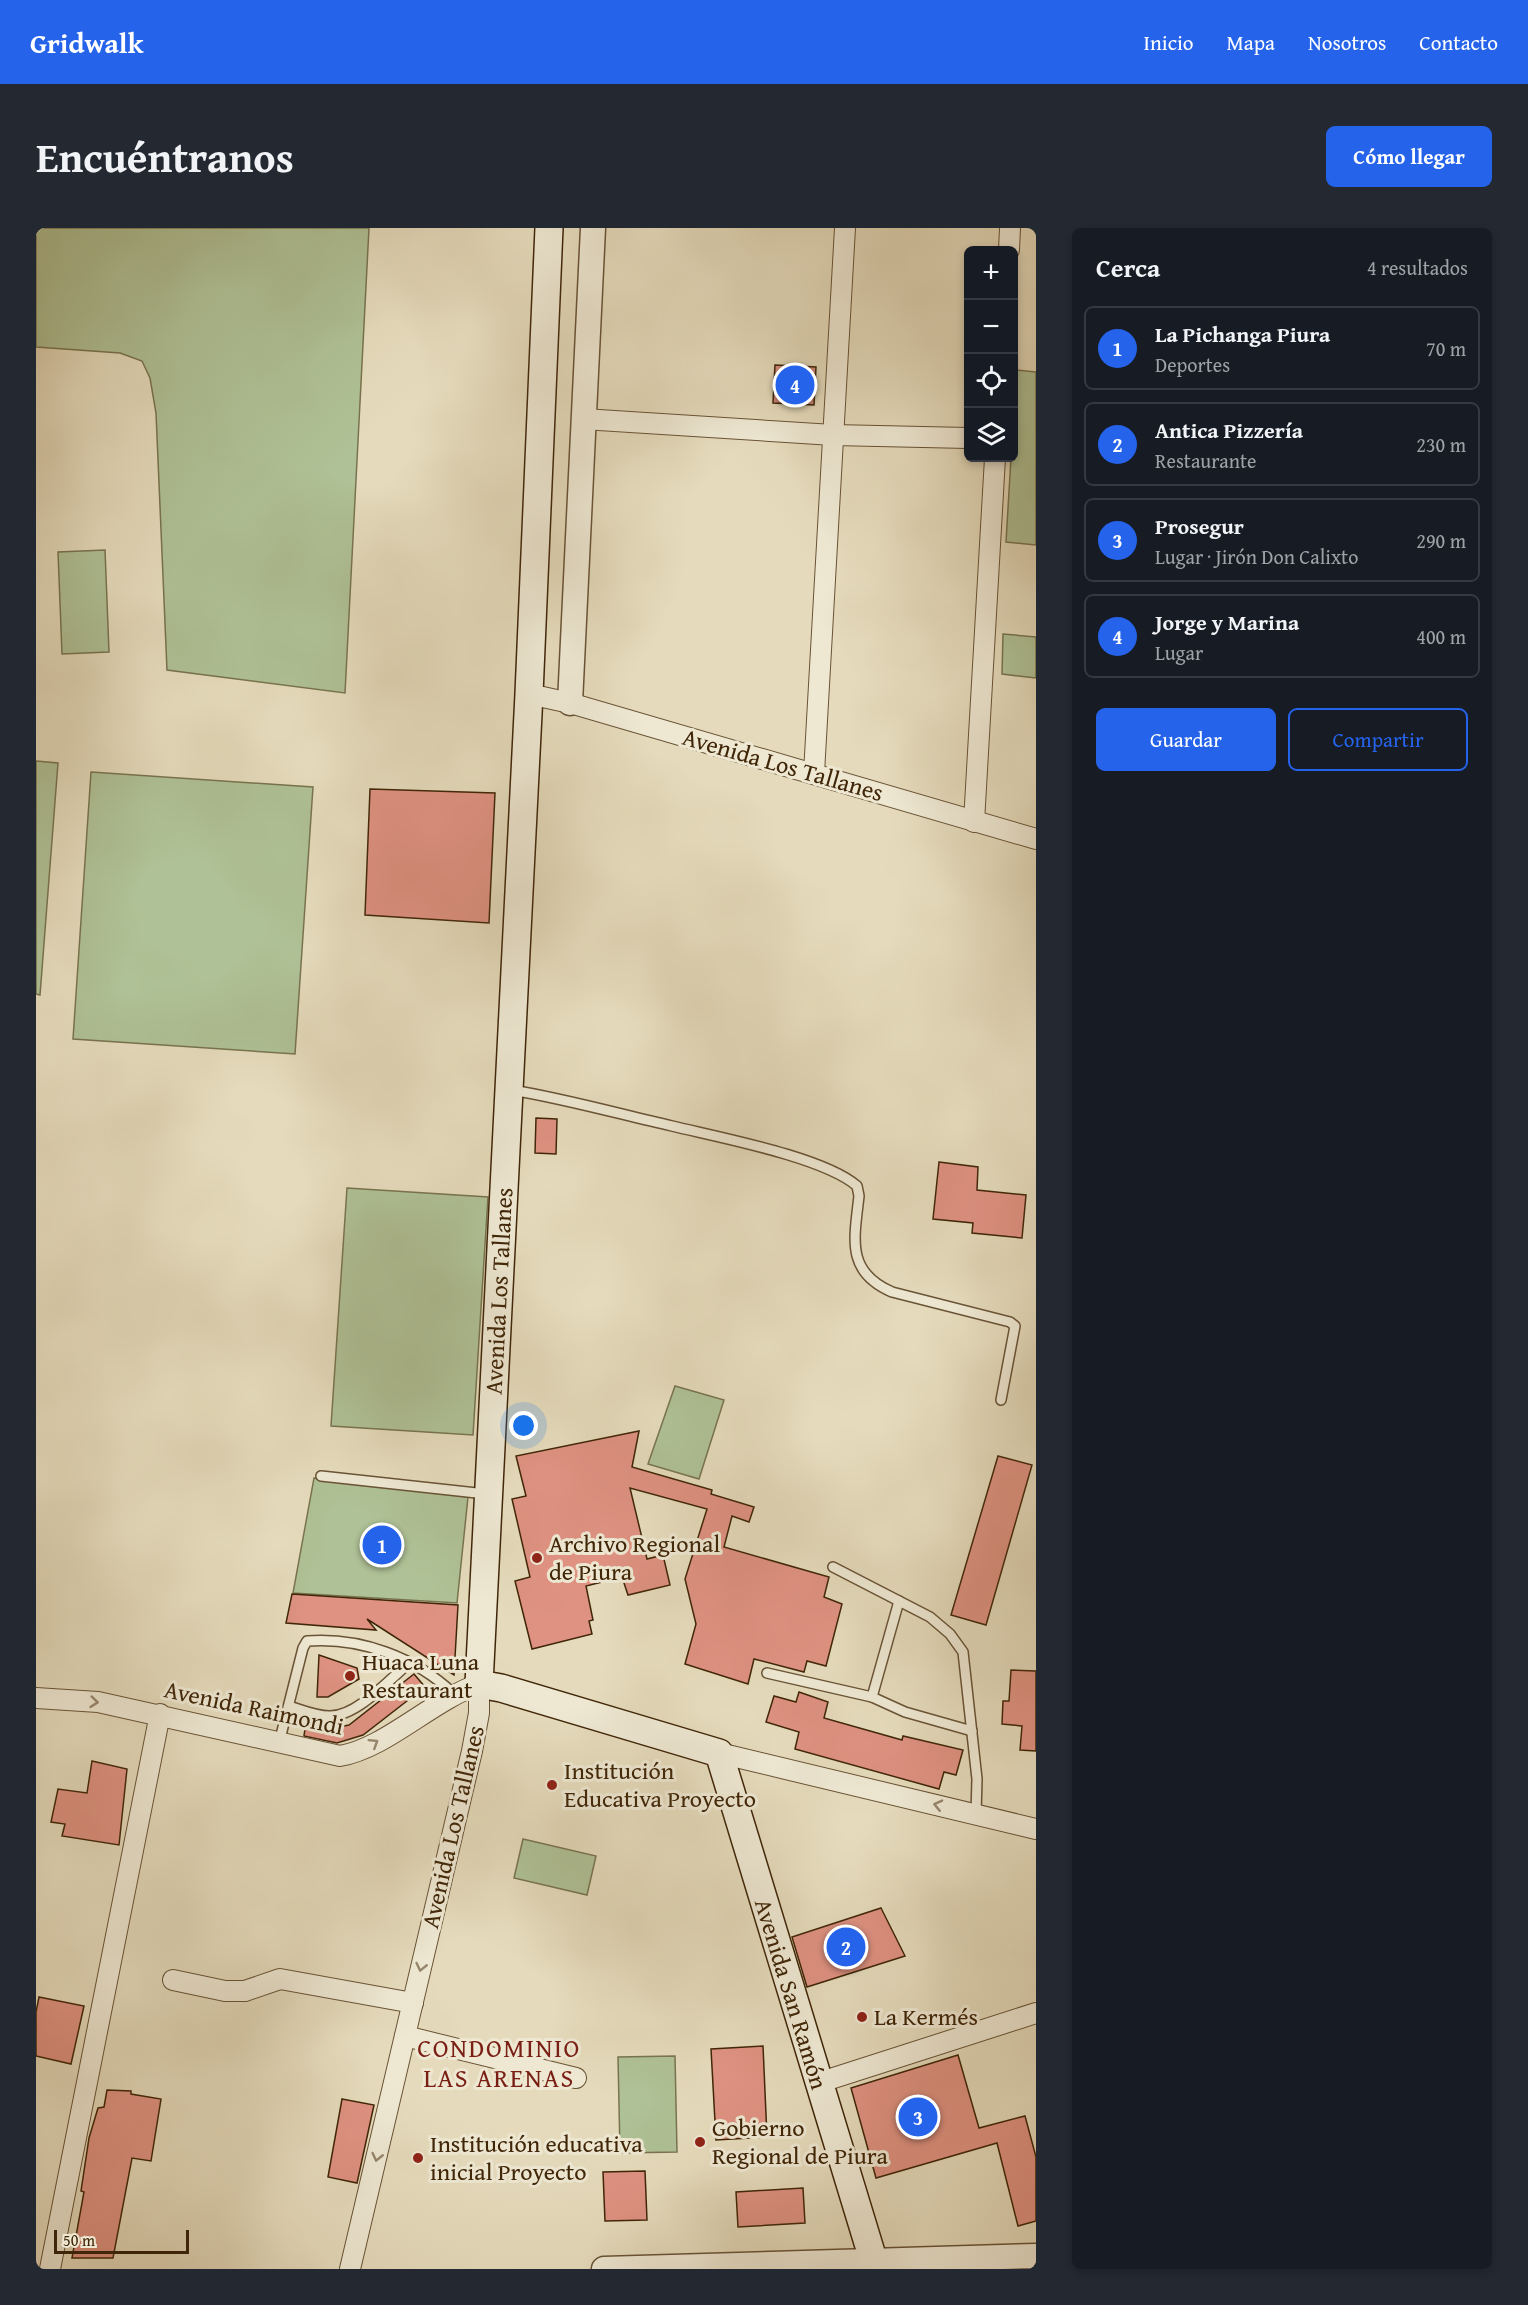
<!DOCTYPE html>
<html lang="es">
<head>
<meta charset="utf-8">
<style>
	body { margin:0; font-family:"Gentium Book Plus",serif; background:#242831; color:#f1f3f6 }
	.controls { position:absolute; right:18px; top:18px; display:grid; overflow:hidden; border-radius:9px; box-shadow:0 3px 9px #0003 }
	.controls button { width:54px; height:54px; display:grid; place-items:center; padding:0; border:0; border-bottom:2px solid #363941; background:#171b24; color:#f1f3f6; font:30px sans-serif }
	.scale { position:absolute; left:18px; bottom:15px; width:135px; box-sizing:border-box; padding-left:6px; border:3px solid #402608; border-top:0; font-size:16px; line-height:21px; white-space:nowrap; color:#402608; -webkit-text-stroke:4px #eee8d3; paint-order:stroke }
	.you { position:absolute; left:488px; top:1198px; width:21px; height:21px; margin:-15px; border:4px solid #fff; border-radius:50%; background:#1a73e8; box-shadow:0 0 0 9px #1a73e833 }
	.badge { display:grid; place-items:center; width:39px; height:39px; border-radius:50%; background:#2563eb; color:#fff; font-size:20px; font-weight:700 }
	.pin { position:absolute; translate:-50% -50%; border:3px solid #fff; box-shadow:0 2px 6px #0006 }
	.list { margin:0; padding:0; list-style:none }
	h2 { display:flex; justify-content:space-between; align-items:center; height:78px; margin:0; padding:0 24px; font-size:26px }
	h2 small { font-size:20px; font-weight:400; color:#9ea1a6 }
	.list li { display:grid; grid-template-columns:39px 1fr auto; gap:18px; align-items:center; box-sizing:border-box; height:84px; margin:0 12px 12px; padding:0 12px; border:2px solid #363941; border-radius:9px }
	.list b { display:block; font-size:22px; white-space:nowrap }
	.list p { margin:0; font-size:20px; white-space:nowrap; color:#9ea1a6 }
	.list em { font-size:20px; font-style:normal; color:#9ea1a6 }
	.actions { display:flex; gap:12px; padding:18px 24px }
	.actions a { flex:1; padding:14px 0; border:2px solid #2563eb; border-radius:9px; text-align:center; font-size:21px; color:#2563eb }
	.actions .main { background:#2563eb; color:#fff }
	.icon { flex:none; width:33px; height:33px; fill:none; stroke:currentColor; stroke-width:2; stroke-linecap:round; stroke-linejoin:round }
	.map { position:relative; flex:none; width:1000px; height:2041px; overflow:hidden; border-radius:9px }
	header { display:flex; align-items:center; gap:36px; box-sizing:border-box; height:84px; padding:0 30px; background:#2563eb; color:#fff }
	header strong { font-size:28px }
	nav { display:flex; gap:33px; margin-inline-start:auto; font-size:21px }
	.intro { display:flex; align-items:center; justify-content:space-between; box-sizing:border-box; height:144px; padding:0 36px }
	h1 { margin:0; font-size:42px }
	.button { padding:15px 27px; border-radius:9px; background:#2563eb; color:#fff; font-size:21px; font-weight:700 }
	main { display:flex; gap:36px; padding:0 36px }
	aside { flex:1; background:#171b24; border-radius:9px; box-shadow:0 3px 9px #0003 }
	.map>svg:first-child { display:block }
	.green { fill:#afc196; stroke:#78744f; stroke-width:1.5 }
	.building { fill:#df9282; stroke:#402608; stroke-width:1.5 }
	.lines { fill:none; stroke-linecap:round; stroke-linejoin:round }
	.service-casing { stroke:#695335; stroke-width:12 }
	.minor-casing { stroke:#695335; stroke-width:22 }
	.tertiary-casing { stroke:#695335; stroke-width:27 }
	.secondary-casing { stroke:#402608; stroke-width:30 }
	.service { stroke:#eee8d3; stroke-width:9 }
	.minor { stroke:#eee8d3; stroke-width:20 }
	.tertiary { stroke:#eee8d3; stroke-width:24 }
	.secondary { stroke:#eee8d3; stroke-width:27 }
	.oneway { stroke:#97876e }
	.poi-dot { fill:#8f2418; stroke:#eee8d3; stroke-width:2 }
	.labels { text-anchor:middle; stroke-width:6; stroke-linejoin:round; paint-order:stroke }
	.street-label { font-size:24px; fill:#402608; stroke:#eee8d3 }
	.poi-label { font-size:24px; fill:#402608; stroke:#eee8d3; text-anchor:start }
	.neighbourhood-label { font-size:26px; letter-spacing:1.5px; fill:#7a1f14; stroke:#eee8d3 }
</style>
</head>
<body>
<header>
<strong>Gridwalk</strong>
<nav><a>Inicio</a><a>Mapa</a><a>Nosotros</a><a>Contacto</a></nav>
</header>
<div class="intro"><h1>Encuéntranos</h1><a class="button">Cómo llegar</a></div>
<main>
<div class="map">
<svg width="1000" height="2041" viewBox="0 0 1000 2041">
	<rect width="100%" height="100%" fill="#e5dbbc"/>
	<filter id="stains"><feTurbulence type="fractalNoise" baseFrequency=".00333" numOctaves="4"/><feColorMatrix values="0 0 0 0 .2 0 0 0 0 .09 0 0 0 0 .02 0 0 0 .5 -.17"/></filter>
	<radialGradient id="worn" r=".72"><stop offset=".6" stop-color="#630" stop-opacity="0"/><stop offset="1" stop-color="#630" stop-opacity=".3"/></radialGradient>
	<g class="green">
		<path d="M 0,0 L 333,0 L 309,465 L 131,442 L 120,185 L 114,150 L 106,133 L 84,125 L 0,119 Z"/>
		<path d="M 980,142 L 1000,144 L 1000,317 L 970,314 L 975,230 L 978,230 Z"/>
		<path d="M 69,322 L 73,424 L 26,426 L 22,324 Z"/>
		<path d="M 967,406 L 1000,409 L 1000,450 L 966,446 Z"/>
		<path d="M 0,533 L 22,535 L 4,767 L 0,766 Z"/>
		<path d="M 55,544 L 277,559 L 259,826 L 37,811 Z"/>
		<path d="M 311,960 L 452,969 L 437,1207 L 295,1198 Z"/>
		<path d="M 639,1158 L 688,1172 L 663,1251 L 612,1236 Z"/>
		<path d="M 278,1250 L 432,1269 L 421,1375 L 257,1365 Z"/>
		<path d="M 487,1611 L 560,1628 L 551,1667 L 478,1650 Z"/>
		<path d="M 639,1828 L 641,1924 L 584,1925 L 582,1829 Z"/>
	</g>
	<g class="building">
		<path d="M 739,137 L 780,139 L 778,177 L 737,175 Z"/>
		<path d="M 334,561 L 459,565 L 453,695 L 329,687 Z"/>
		<path d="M 500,890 L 521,891 L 520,926 L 499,925 Z"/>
		<path d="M 903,934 L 942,939 L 941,962 L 990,967 L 986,1010 L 936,1005 L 937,995 L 897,991 Z"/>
		<path d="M 603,1203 L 596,1239 L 676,1262 L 675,1266 L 718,1279 L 713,1294 L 696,1288 L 688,1319 L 793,1349 L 788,1369 L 806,1376 L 790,1438 L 771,1433 L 768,1444 L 718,1431 L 712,1456 L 649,1436 L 660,1396 L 649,1351 L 671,1281 L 594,1260 L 611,1331 L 627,1327 L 634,1357 L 592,1367 L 586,1349 L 550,1358 L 557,1392 L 553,1393 L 556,1406 L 496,1421 L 479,1353 L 494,1349 L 476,1271 L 490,1268 L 480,1228 Z"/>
		<path d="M 962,1228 L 996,1237 L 950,1397 L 915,1387 Z"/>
		<path d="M 256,1366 L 422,1377 L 418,1447 L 331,1391 L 340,1402 L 250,1395 Z"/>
		<path d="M 283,1427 L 321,1440 L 323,1451 L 292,1469 L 281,1469 Z"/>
		<path d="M 975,1442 L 1000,1443 L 1000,1523 L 984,1522 L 986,1498 L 966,1496 L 967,1473 L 973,1473 Z"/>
		<path d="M 378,1446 L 389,1459 L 327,1507 L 301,1515 L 268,1508 L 270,1494 L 303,1499 L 313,1497 Z"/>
		<path d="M 763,1464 L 792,1474 L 788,1490 L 866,1512 L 867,1508 L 927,1522 L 920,1547 L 908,1544 L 903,1561 L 759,1521 L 763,1504 L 730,1494 L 738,1468 L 760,1474 Z"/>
		<path d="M 56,1533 L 91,1541 L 83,1617 L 26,1608 L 29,1596 L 15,1594 L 22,1561 L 51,1565 Z"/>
		<path d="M 845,1680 L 869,1728 L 771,1759 L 756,1709 Z"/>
		<path d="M 3,1769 L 48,1778 L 35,1836 L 0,1828 L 0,1784 Z"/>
		<path d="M 727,1818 L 731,1909 L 680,1912 L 675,1821 Z"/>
		<path d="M 922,1827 L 943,1900 L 989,1888 L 1000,1929 L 1000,1993 L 982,1998 L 961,1915 L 840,1950 L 815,1860 Z"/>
		<path d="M 71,1862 L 95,1863 L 95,1866 L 125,1871 L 115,1933 L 96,1930 L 77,2030 L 36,2030 L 48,1964 L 45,1963 L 53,1910 L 62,1880 L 68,1879 Z"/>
		<path d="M 306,1871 L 338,1877 L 321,1955 L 292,1949 Z"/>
		<path d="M 609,1943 L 611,1992 L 569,1993 L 567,1944 Z"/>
		<path d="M 767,1960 L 769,1995 L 702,1999 L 700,1964 Z"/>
	</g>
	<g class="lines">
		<defs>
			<g id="service">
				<path d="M 476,862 C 530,871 583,886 636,898 C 681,909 788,929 821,958 L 823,968 C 818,1012 810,1044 856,1064 L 974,1094 L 979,1098 L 965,1172"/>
				<path d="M 285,1248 L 450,1266"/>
				<path d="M 797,1339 L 894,1389 L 914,1406 L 927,1424 L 941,1551 L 940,1586"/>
				<path d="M 731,1445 L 836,1469 L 869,1484 L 936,1503"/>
				<path d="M 836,1469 L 863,1373"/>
				<path d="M 253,1478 C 266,1482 280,1488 293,1488 C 320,1489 353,1452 373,1435"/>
				<path d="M 243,1515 L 267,1420 L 271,1413 C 325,1409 379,1429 418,1466"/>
			</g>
			<g id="minor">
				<path d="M 973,22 L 974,0"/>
				<path d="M 547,191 L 797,207 L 932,210"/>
				<path d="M 493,466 L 534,475 L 1000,611"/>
				<path d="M 778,545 L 809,0"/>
				<path d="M 938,594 L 959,230"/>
				<path d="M 0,1470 L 62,1474 L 304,1528 C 350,1520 395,1473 443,1456 L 443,1485 L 436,1523 L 314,2041"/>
				<path d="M 683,1525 L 1000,1601"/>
				<path d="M 137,1752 L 189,1763 L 209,1763 L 244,1751 L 377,1775"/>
				<path d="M 369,1808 L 540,1850"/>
				<path d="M 782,1855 L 1000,1785"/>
				<path d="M 14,2041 L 124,1486"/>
			</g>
			<g id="tertiary">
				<path d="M 534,475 L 557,0"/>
				<path d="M 568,2041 L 1000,2028"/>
			</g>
			<path id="secondary" d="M 513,0 L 493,466 L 443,1456 L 465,1460 L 683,1525 L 840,2041"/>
		</defs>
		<use href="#service" class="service-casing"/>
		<use href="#minor" class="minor-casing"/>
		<use href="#tertiary" class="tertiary-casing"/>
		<use href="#secondary" class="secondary-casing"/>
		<use href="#service" class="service"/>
		<use href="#minor" class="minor"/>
		<use href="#tertiary" class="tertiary"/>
		<use href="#secondary" class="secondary"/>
	</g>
	<defs><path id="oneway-chevron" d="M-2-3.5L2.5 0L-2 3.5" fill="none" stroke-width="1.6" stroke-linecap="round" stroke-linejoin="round" transform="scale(1.5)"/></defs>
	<g class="oneway">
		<use href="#oneway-chevron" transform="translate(58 1474) rotate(6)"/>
		<use href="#oneway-chevron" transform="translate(338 1515) rotate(-32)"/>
		<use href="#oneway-chevron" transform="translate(902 1577) rotate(-167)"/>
		<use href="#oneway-chevron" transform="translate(385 1739) rotate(103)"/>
		<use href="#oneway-chevron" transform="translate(341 1929) rotate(103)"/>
	</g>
	<g class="poi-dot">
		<circle cx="501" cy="1330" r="6"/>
		<circle cx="314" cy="1448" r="6"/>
		<circle cx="516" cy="1557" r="6"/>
		<circle cx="826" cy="1789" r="6"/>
		<circle cx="664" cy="1914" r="6"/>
		<circle cx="382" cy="1930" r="6"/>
	</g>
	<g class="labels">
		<g class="street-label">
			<text transform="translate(747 537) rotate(16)" y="8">Avenida Los Tallanes</text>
			<text transform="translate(463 1063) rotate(-87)" y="8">Avenida Los Tallanes</text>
			<text transform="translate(218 1480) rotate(12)" y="8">Avenida Raimondi</text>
			<text transform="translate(417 1599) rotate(-77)" y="8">Avenida Los Tallanes</text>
			<text transform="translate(755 1766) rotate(73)" y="8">Avenida San Ramón</text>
		</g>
		<g class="poi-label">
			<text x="513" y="1324">Archivo Regional<tspan x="513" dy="28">de Piura</tspan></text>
			<text x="326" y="1442">Huaca Luna<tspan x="326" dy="28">Restaurant</tspan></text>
			<text x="528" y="1551">Institución<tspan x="528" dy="28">Educativa Proyecto</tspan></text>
			<text x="838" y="1797">La Kermés</text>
			<text x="676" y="1908">Gobierno<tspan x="676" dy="28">Regional de Piura</tspan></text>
			<text x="394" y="1924">Institución educativa<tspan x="394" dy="28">inicial Proyecto</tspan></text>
		</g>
		<g class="neighbourhood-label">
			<text x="463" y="1829">CONDOMINIO<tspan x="463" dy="30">LAS ARENAS</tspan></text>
		</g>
	</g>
	<rect width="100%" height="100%" filter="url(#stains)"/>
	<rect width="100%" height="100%" fill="url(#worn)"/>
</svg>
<div class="controls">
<button>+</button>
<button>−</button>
<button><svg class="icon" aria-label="locate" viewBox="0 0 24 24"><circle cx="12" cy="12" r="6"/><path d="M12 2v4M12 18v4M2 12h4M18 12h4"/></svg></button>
<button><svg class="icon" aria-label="layers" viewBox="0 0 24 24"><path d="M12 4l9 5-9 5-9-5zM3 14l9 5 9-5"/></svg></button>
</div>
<div class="scale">50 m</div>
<div class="you"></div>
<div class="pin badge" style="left:346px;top:1317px">1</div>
<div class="pin badge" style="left:810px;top:1719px">2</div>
<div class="pin badge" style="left:882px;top:1889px">3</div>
<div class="pin badge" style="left:759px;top:157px">4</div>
</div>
<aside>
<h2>Cerca<small>4 resultados</small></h2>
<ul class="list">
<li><span class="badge">1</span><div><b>La Pichanga Piura</b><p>Deportes</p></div><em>70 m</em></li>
<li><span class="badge">2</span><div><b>Antica Pizzería</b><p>Restaurante</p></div><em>230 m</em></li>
<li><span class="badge">3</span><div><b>Prosegur</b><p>Lugar · Jirón Don Calixto</p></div><em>290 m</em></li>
<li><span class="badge">4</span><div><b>Jorge y Marina</b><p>Lugar</p></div><em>400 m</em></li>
</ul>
<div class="actions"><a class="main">Guardar</a><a>Compartir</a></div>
</aside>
</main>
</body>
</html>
